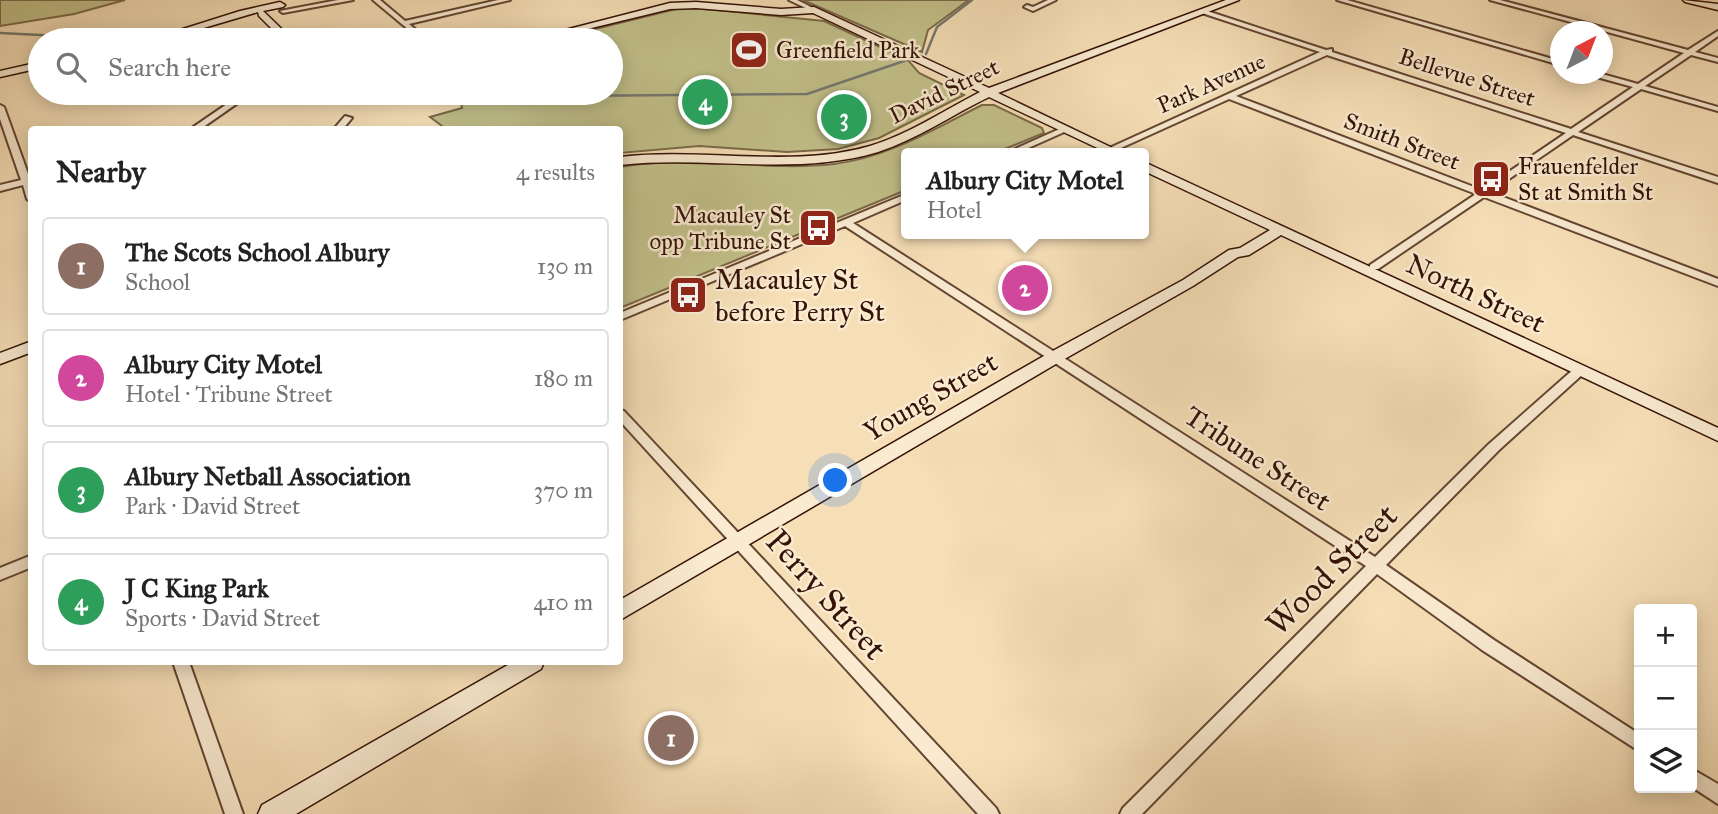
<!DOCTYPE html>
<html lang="en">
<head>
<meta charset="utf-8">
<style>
	body { margin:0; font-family:"IM FELL Great Primer",serif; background:#f6f6f6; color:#222 }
	.controls { position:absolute; right:21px; bottom:21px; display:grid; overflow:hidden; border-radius:7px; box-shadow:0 4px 18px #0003 }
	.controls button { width:63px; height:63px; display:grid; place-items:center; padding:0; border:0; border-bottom:2px solid #e0e0e0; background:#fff; color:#222; font:35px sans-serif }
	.compass { position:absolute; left:1550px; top:21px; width:63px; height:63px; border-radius:50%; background:#fff; box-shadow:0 4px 18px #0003; rotate:42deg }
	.you { position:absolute; left:836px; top:481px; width:24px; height:24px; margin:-18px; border:5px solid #fff; border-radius:50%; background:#1a73e8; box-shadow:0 0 0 10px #1a73e833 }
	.badge { display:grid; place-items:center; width:46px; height:46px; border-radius:50%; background:#0f766e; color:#fff; font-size:23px; font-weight:700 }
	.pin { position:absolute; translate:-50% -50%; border:4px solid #fff; box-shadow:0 2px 7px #0006 }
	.popup { position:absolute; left:901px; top:148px; width:248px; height:91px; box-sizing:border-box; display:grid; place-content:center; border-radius:7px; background:#fff; filter:drop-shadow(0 2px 5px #0005); font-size:23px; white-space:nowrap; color:#767676 }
	.popup b { font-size:26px; color:#222 }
	.popup::after { content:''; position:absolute; left:50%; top:100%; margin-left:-14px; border:14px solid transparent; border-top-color:#fff }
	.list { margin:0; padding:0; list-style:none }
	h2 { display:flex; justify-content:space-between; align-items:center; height:91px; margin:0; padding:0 28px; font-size:30px }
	h2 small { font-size:23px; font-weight:400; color:#767676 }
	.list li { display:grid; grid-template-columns:46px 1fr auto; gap:21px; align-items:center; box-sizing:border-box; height:98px; margin:0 14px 14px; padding:0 14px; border:2px solid #e0e0e0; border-radius:7px }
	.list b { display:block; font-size:26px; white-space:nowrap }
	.list p { margin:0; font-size:23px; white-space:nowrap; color:#767676 }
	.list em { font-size:23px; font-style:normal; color:#767676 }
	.icon { flex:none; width:38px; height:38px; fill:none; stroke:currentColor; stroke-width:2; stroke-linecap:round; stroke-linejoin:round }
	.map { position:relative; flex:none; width:1718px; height:814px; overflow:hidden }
	.search { position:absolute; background:#fff; box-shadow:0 4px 18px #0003; left:28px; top:28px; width:595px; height:77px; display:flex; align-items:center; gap:18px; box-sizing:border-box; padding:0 24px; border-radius:38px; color:#767676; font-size:26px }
	.panel { position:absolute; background:#fff; box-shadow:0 4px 18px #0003; left:28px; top:126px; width:595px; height:539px; border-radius:7px }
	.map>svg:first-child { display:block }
	.green { fill:#c2c08a; stroke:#7b6948; stroke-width:2 }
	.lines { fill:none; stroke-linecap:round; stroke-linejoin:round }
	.stream { stroke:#74786f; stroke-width:2.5 }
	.street-casing { stroke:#644532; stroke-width:4 }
	.secondary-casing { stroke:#341206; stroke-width:3 }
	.street { fill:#f9ead0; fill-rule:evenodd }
	.secondary { fill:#f9ead0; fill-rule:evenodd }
	.labels { text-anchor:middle; stroke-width:5; stroke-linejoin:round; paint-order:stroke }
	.far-poi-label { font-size:23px; fill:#341206; stroke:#f9ead0; text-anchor:start }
	.far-street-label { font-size:23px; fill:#341206; stroke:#f9ead0 }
	.poi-label { font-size:28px; fill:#341206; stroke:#f9ead0; text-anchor:start }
	.street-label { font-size:28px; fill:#341206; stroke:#f9ead0 }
	.near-street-label { font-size:33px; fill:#341206; stroke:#f9ead0 }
</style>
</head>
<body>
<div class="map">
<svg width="1718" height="814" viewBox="0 0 1718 814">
	<rect width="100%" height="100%" fill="#f6dfb7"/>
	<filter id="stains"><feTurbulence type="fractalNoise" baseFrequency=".00286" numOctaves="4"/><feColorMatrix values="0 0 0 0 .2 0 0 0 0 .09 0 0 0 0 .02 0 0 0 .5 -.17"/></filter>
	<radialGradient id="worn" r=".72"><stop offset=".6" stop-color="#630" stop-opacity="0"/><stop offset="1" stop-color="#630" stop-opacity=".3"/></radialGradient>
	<g class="green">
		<path d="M 0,0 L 125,0 L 74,14 L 0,26 Z"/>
		<path d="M 803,0 L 969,0 L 928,30 L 922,52 Z"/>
		<path d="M 697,8 L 824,21 L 908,60 L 919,73 L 964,95 L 879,138 L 838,149 L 787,152 L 699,146 L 620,153 L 620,130 L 495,130 L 491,127 L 446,129 L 430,117 L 462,108 L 460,93 L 611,93 L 611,40 L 551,40 L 676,9 Z"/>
		<path d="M 982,105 L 994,105 L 1042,128 L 1044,133 L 995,153 L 906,153 L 906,190 L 620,308 L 620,167 C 691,154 762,172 834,164 C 889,157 934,129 982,105 Z"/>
	</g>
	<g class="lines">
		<g class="stream">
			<path d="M 0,33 L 142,40"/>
			<path d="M 926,54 L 937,27 L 972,0"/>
			<path d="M 415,93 L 438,97 L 807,94 L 907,60"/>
		</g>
		<defs>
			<g id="street">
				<path d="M 338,0 L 353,0 L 283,13 L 280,11 Z"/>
				<path d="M 373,0 L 380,0 L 405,21 L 498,0 L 510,0 L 409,24 L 428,40 L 421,40 Z"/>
				<path d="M 789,0 L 797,0 L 817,10 L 812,11 Z"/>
				<path d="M 1048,0 L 1056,0 L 1033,11 L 1024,7 L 1027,5 L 1033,7 Z"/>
				<path d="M 1337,0 L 1347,0 L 1560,61 L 1560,65 Z"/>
				<path d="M 1490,0 L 1500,0 L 1688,50 L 1718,31 L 1718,36 L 1695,52 L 1718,58 L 1718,62 L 1691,55 L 1645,86 L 1718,107 L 1718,111 L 1641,89 L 1578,132 L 1718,177 L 1718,183 L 1573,135 L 1490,192 L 1718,279 L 1718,286 L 1484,197 L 1378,269 L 1370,269 L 1370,265 L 1476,194 L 1229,99 L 1112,152 L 1105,150 L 1320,52 L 1202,13 L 1201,12 L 1204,10 L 1326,50 L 1332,49 L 1332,52 L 1571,129 L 1633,87 L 1593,76 L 1593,74 L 1602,74 L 1638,84 L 1684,53 ZM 1327,55 L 1566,133 L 1482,190 L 1236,96 Z"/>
				<path d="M 243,93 L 252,93 L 199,130 L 189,130 Z"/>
				<path d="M 0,105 L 4,107 L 32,185 L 32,202 L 27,199 L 23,185 L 0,191 L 0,185 L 21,180 L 0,119 Z"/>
				<path d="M 345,116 L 352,118 L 342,130 L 333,130 Z"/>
				<path d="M 1064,127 L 1071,129 L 1017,153 L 1006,153 Z"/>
				<path d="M 906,194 L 906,200 L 853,223 L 1375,557 L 1489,444 L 1575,368 L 1583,368 L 1585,371 L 1583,374 L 1499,450 L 1386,565 L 1494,640 L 1639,734 L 1639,751 L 1482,650 L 1377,574 L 1142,814 L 1120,814 L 1123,808 L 1366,566 L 845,226 L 620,320 L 620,313 Z"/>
				<path d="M 620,410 L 624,411 L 996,808 L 999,814 L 978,814 L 620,421 Z"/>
				<path d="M 32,555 L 32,567 L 0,580 L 0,568 Z"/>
				<path d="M 173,662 L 189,662 L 243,814 L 225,814 Z"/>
				<path d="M 1692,769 L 1718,784 L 1718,804 L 1692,787 Z"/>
			</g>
			<g id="secondary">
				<path d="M 1226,0 L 1239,0 L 998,93 L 1123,153 L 1108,153 L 989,97 C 952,115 917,139 878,152 C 795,177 705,155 620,165 L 620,157 C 701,147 792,169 870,146 C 909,134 943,111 980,92 L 813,13 L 781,15 L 696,8 L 670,9 L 542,40 L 526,40 L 670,3 L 696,2 L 781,9 L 814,7 L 989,88 Z"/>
				<path d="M 1683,0 L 1718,4 L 1718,10 L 1685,2 Z"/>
				<path d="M 280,2 L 285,5 L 283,7 L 263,11 L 293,40 L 283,40 L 259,16 L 258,12 L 163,40 L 148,40 L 240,11 Z"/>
				<path d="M 40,62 L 40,68 L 0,77 L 0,71 Z"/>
				<path d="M 1144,162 L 1718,428 L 1718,441 L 1281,235 L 1249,255 L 1238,257 L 1193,286 L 1061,361 L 620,620 L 620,600 L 1049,353 L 1183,280 L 1229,250 L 1240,248 L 1270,230 L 1144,171 Z"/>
				<path d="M 32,341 L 32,352 L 0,364 L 0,353 Z"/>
				<path d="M 513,662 L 544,662 L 541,669 L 296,814 L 258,814 L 262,805 Z"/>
			</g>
		</defs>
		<use href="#street" class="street-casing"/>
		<use href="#secondary" class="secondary-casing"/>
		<use href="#street" class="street"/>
		<use href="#secondary" class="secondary"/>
	</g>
	<defs>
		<symbol id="stadium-square" viewBox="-11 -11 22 22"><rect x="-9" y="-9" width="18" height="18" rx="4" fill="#8f2418" stroke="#f9ead0"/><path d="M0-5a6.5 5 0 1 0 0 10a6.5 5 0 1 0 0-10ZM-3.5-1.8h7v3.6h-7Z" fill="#fff"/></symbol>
		<symbol id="bus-square" viewBox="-11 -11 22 22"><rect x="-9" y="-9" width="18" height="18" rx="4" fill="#8f2418" stroke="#f9ead0"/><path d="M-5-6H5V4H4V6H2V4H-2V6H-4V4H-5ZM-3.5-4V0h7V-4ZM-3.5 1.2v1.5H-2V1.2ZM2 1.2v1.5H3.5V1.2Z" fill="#fff"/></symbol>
	</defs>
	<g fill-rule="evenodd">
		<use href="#stadium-square" x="727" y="28" width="44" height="44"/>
		<use href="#bus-square" x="1469" y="157" width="44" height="44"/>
		<use href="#bus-square" x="796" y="206" width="44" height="44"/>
		<use href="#bus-square" x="666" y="273" width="44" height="44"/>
	</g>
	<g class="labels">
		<g class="far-poi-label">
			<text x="776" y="58">Greenfield Park</text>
			<text x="1518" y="174">Frauenfelder<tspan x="1518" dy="26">St at Smith St</tspan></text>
			<text x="791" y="223" text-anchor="end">Macauley St<tspan x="791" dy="26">opp Tribune St</tspan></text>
		</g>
		<g class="far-street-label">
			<text transform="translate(1467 77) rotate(18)" y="8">Bellevue Street</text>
			<text transform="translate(1211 83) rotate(-24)" y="8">Park Avenue</text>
			<text transform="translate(944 91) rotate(-26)" y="8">David Street</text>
			<text transform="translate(1402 141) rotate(21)" y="8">Smith Street</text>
		</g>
		<g class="poi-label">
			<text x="715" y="289">Macauley St<tspan x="715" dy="32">before Perry St</tspan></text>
		</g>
		<g class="street-label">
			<text transform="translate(1476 293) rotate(25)" y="10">North Street</text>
			<text transform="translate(930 396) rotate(-30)" y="10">Young Street</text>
			<text transform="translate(1258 458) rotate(33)" y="10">Tribune Street</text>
		</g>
		<g class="near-street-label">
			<text transform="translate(1331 569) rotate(-45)" y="12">Wood Street</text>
			<text transform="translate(827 594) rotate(48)" y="12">Perry Street</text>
		</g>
	</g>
	<rect width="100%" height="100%" filter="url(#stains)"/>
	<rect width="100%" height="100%" fill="url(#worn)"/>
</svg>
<div class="controls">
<button>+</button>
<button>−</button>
<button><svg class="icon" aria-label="layers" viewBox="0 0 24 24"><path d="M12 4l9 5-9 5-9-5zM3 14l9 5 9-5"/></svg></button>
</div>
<svg class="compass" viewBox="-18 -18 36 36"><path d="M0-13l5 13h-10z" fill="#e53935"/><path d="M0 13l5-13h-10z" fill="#767676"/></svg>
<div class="you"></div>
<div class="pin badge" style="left:671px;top:738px;background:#8d6e63">1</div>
<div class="pin badge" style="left:1025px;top:288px;background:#d1479c">2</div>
<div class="popup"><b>Albury City Motel</b>Hotel</div>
<div class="pin badge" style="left:844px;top:117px;background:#2e9e5b">3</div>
<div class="pin badge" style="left:705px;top:102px;background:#2e9e5b">4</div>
<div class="search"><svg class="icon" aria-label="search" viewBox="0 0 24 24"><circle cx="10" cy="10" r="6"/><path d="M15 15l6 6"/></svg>Search here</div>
<section class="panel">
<h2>Nearby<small>4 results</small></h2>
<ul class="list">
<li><span class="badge" style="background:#8d6e63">1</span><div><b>The Scots School Albury</b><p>School</p></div><em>130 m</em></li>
<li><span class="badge" style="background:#d1479c">2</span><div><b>Albury City Motel</b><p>Hotel · Tribune Street</p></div><em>180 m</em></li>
<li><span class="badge" style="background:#2e9e5b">3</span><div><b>Albury Netball Association</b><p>Park · David Street</p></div><em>370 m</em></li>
<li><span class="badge" style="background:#2e9e5b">4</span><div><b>J C King Park</b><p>Sports · David Street</p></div><em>410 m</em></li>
</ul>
</section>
</div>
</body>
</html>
